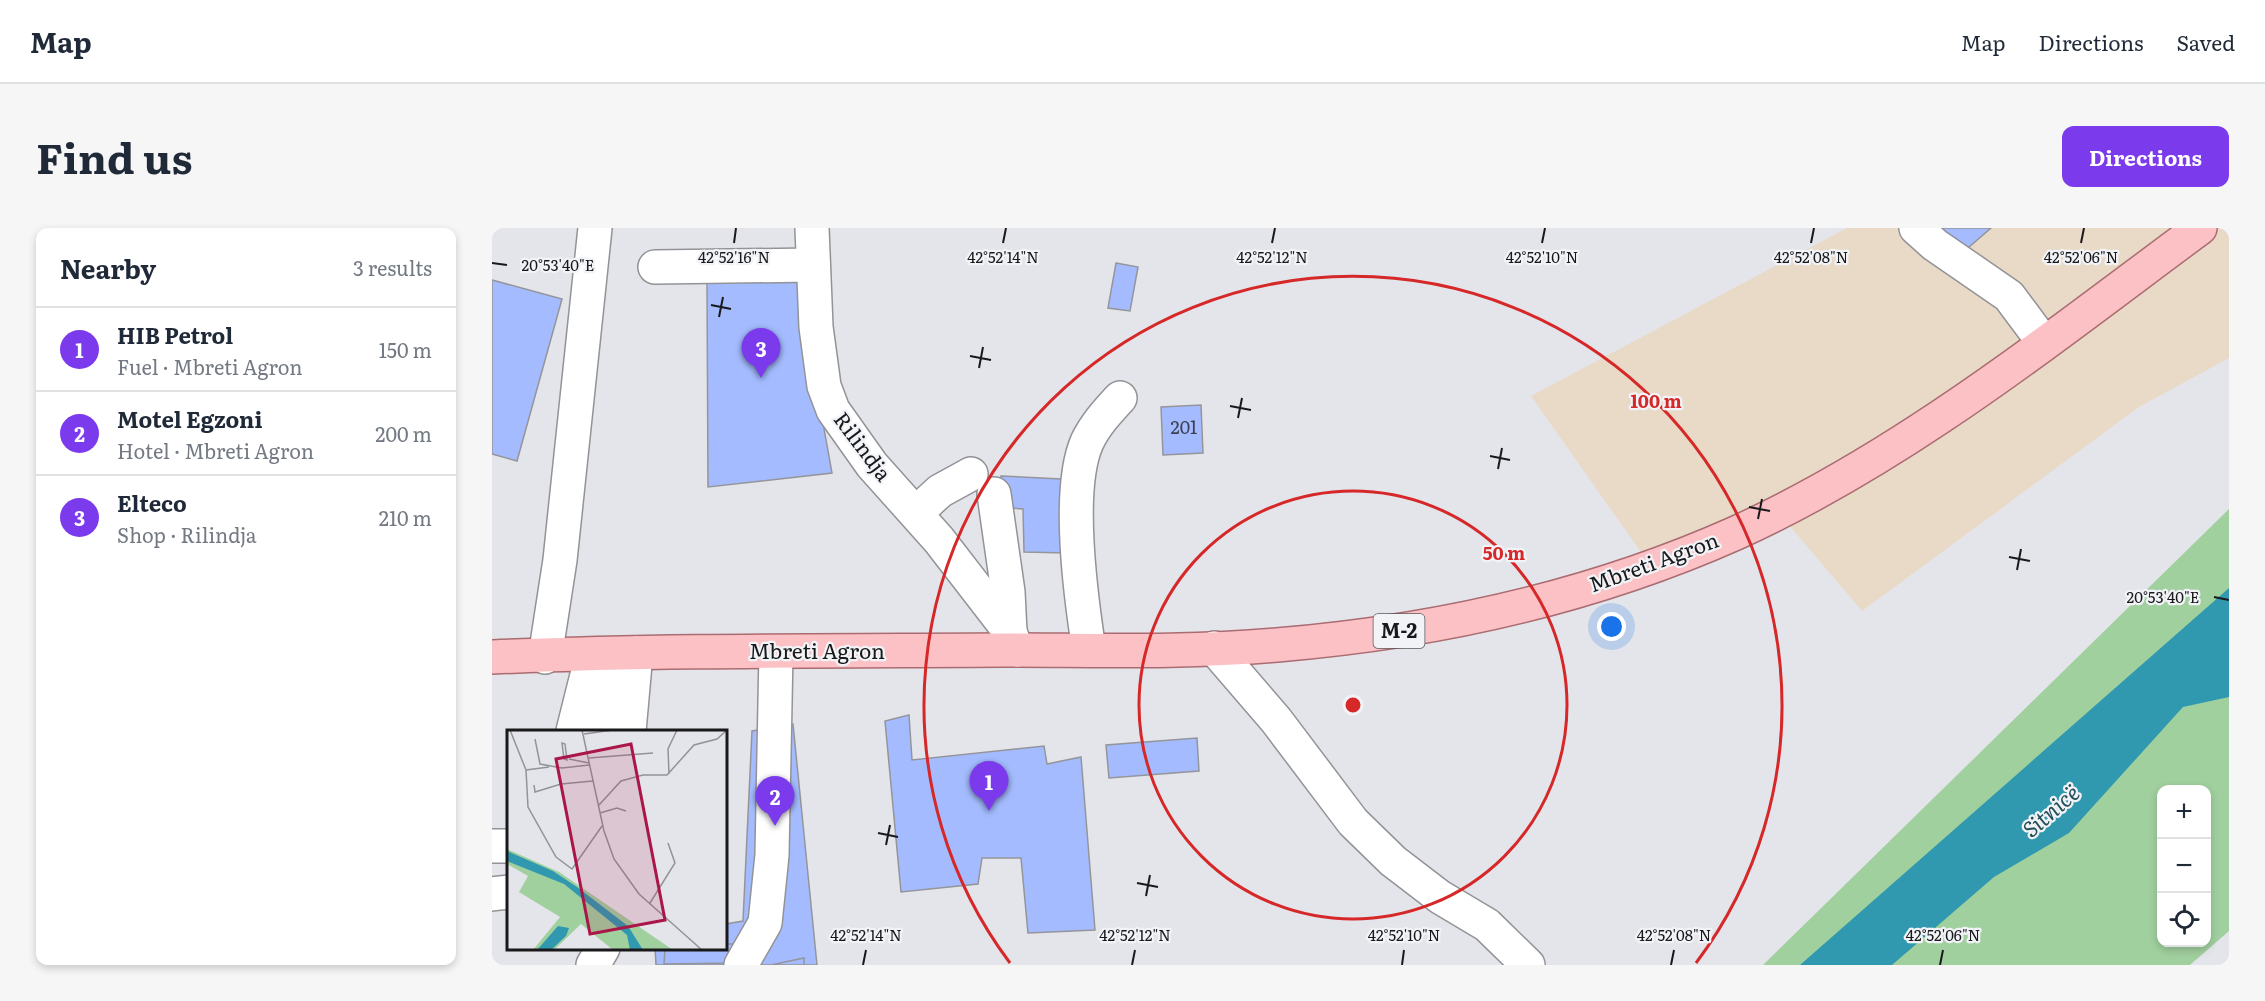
<!DOCTYPE html>
<html lang="en">
<head>
<meta charset="utf-8">
<style>
	body { margin:0; font-family:Literata,serif; background:#f6f6f7; color:#1f2937 }
	.controls { position:absolute; right:18px; bottom:18px; display:grid; overflow:hidden; border-radius:12px; box-shadow:0 3px 9px #0003 }
	.controls button { width:54px; height:54px; display:grid; place-items:center; padding:0; border:0; border-bottom:2px solid #e0e1e3; background:#fff; color:#1f2937; font:30px sans-serif }
	.you { position:absolute; left:1120px; top:399px; width:21px; height:21px; margin:-15px; border:4px solid #fff; border-radius:50%; background:#1a73e8; box-shadow:0 0 0 9px #1a73e833 }
	.badge { display:grid; place-items:center; width:39px; height:39px; border-radius:50%; background:#7c3aed; color:#fff; font-size:20px; font-weight:700 }
	.pin { position:absolute; translate:-50% -50px; filter:drop-shadow(0 2px 3px #0008) }
	.pin::after { content:''; position:absolute; top:32px; width:21px; height:18px; background:inherit; clip-path:polygon(0 0,100% 0,50% 100%) }
	.list { margin:0; padding:0; list-style:none }
	h2 { display:flex; justify-content:space-between; align-items:center; height:78px; margin:0; padding:0 24px; font-size:26px }
	h2 small { font-size:20px; font-weight:400; color:#747a83 }
	.list li { display:grid; grid-template-columns:39px 1fr auto; gap:18px; align-items:center; box-sizing:border-box; height:84px; padding:0 24px; border-top:2px solid #e0e1e3 }
	.list b { display:block; font-size:22px; white-space:nowrap }
	.list p { margin:0; font-size:20px; white-space:nowrap; color:#747a83 }
	.list em { font-size:20px; font-style:normal; color:#747a83 }
	.icon { flex:none; width:33px; height:33px; fill:none; stroke:currentColor; stroke-width:2; stroke-linecap:round; stroke-linejoin:round }
	.map { position:relative; flex:none; width:1737px; height:737px; overflow:hidden; border-radius:12px }
	header { display:flex; align-items:center; gap:36px; box-sizing:border-box; height:84px; padding:0 30px; background:#fff; border-bottom:2px solid #e0e1e3 }
	header strong { font-size:28px }
	nav { display:flex; gap:33px; margin-inline-start:auto; font-size:21px }
	.intro { display:flex; align-items:center; justify-content:space-between; box-sizing:border-box; height:144px; padding:0 36px }
	h1 { margin:0; font-size:42px }
	.button { padding:15px 27px; border-radius:12px; background:#7c3aed; color:#fff; font-size:21px; font-weight:700 }
	main { display:flex; gap:36px; padding:0 36px }
	aside { flex:1; background:#fff; border-radius:12px; box-shadow:0 3px 9px #0003 }
	.map>svg:first-child { display:block }
	.commercial { fill:#e9d9c7 }
	.green { fill:#a1d09f; fill-rule:evenodd }
	.water { fill:#3099b0 }
	.building { fill:#a4bcff; stroke:#94959a; stroke-width:1.5 }
	.lines { fill:none; stroke-linecap:round; stroke-linejoin:round }
	.minor-casing { stroke:#929397; stroke-width:36 }
	.major-casing { stroke:#ab6c71; stroke-width:36 }
	.minor { stroke:#fff; stroke-width:33 }
	.major { stroke:#fbc1c5; stroke-width:33 }
	.ticks { fill:none; stroke:#19191b; stroke-width:2 }
	.ring { fill:none; stroke:#d62828; stroke-width:3 }
	.labels { text-anchor:middle; stroke-width:4.5; stroke-linejoin:round; paint-order:stroke }
	.number-label { font-size:18px; fill:#3c4254 }
	.shield { fill:#f1f3f7; stroke:#5a5a5d; stroke-width:1.5 }
	.shield-label { font-size:20px; font-weight:bold; fill:#19191b }
	.street-label { font-size:21px; fill:#19191b; stroke:#f1f3f7 }
	.water-label { font-size:22px; font-style:italic; fill:#234f59; stroke:#f1f3f7 }
	.inset-road { fill:none; stroke:#939397; stroke-width:1.5 }
	.view { fill:#aa1647; fill-opacity:0.15; stroke:#aa1647; stroke-width:3 }
	.inset-edge { fill:none; stroke:#19191b; stroke-width:3 }
	.ticks-label { font-size:15px; text-anchor:middle; fill:#19191b; stroke:#f1f3f7; stroke-width:4.5; stroke-linejoin:round; paint-order:stroke }
	.centre { fill:#d62828; stroke:#f1f3f7; stroke-width:3 }
	.ring-label { font-size:18px; text-anchor:middle; font-weight:bold; fill:#d62828; stroke:#f1f3f7; stroke-width:4.5; stroke-linejoin:round; paint-order:stroke }
</style>
</head>
<body>
<header>
<strong>Map</strong>
<nav><a>Map</a><a>Directions</a><a>Saved</a></nav>
</header>
<div class="intro"><h1>Find us</h1><a class="button">Directions</a></div>
<main>
<aside>
<h2>Nearby<small>3 results</small></h2>
<ul class="list">
<li><span class="badge">1</span><div><b>HIB Petrol</b><p>Fuel · Mbreti Agron</p></div><em>150 m</em></li>
<li><span class="badge">2</span><div><b>Motel Egzoni</b><p>Hotel · Mbreti Agron</p></div><em>200 m</em></li>
<li><span class="badge">3</span><div><b>Elteco</b><p>Shop · Rilindja</p></div><em>210 m</em></li>
</ul>
</aside>
<div class="map">
<svg width="1737" height="737" viewBox="0 0 1737 737">
	<rect width="100%" height="100%" fill="#e4e5ea"/>
	<path class="commercial" d="M 1355,0 L 1737,0 L 1737,130 L 1647,179 L 1370,383 L 1296,296 L 1165,347 L 1039,168 Z"/>
	<path class="green" d="M 1737,281 L 1737,703 L 1698,737 L 1271,737 ZM 1670,562 L 1714,562 L 1714,714 L 1670,714 Z"/>
	<path class="water" d="M 1737,360 L 1737,469 L 1691,479 L 1577,605 L 1502,649 L 1400,737 L 1308,737 Z"/>
	<g class="building">
		<path d="M 1448,0 L 1499,0 L 1469,26 Z"/>
		<path d="M 624,35 L 646,39 L 638,83 L 616,80 Z"/>
		<path d="M 305,51 L 340,245 L 216,259 L 215,55 Z"/>
		<path d="M 0,52 L 70,71 L 25,233 L 0,226 Z"/>
		<path d="M 709,177 L 711,225 L 671,227 L 669,179 Z"/>
		<path d="M 509,248 L 569,251 L 574,325 L 532,324 L 531,281 L 508,279 Z"/>
		<path d="M 417,487 L 420,532 L 552,518 L 555,536 L 589,529 L 603,702 L 536,705 L 529,630 L 490,630 L 486,656 L 409,664 L 393,493 Z"/>
		<path d="M 301,496 L 325,737 L 164,737 L 163,720 L 234,720 L 234,696 L 251,693 L 260,503 Z"/>
		<path d="M 705,510 L 707,543 L 617,550 L 614,517 Z"/>
		<path d="M 234,716 L 242,716 L 241,735 L 172,736 L 173,720 L 234,720 Z"/>
		<path d="M 312,730 L 312,737 L 279,737 Z"/>
	</g>
	<g class="lines">
		<defs>
			<g id="minor">
				<path d="M 320,0 L 324,99 L 332,158 L 341,182 L 380,237 L 447,312 L 518,404 L 525,422"/>
				<path d="M 1424,0 L 1443,17 L 1517,68 L 1552,115"/>
				<path d="M 163,39 L 321,37"/>
				<path d="M 502,266 L 516,364 L 518,404"/>
				<path d="M 424,285 L 448,263 L 479,246"/>
				<path d="M 722,420 L 784,492 L 861,594 L 901,633 L 948,669 L 995,697 L 1036,737"/>
				<path d="M 597,422 C 589,370 574,262 595,214 C 603,197 615,184 628,170"/>
				<path d="M 53,429 L 68,332 L 103,0"/>
				<path d="M 81,503 L 100,427"/>
				<path d="M 114,503 L 119,426"/>
				<path d="M 137,503 L 144,425"/>
				<path d="M 0,618 L 16,618"/>
				<path d="M 0,666 L 16,664"/>
				<path d="M 101,737 L 111,720"/>
				<path d="M 249,737 L 273,695 L 280,627 L 284,424"/>
			</g>
			<path id="major" d="M 0,429 C 170,422 341,423 511,422 C 602,422 694,425 785,417 C 943,404 1098,370 1244,305 C 1413,228 1559,110 1708,0"/>
		</defs>
		<use href="#minor" class="minor-casing"/>
		<use href="#major" class="major-casing"/>
		<use href="#minor" class="minor"/>
		<use href="#major" class="major"/>
	</g>
	<path class="ticks" d="M 242,15 L 244,0M 511,15 L 514,0M 780,15 L 783,0M 1050,15 L 1053,0M 1319,15 L 1322,0M 1589,15 L 1592,0M 0,35 L 15,37M 219,77 L 239,81M 227,89 L 231,69M 478,128 L 499,132M 487,140 L 491,119M 738,178 L 759,182M 746,190 L 750,170M 998,228 L 1018,232M 1006,241 L 1010,220M 1257,279 L 1278,283M 1266,291 L 1270,271M 1517,329 L 1538,333M 1525,342 L 1529,321M 1722,369 L 1737,372M 386,605 L 406,609M 394,617 L 398,597M 645,655 L 666,659M 654,668 L 658,647M 371,737 L 374,722M 640,737 L 643,722M 910,737 L 912,722M 1179,737 L 1182,722M 1448,737 L 1451,722"/>
	<g class="ring">
		<circle cx="861" cy="477" r="214"/>
		<path d="M518 735A429 429 0 1 1 1204 735"/>
	</g>
	<g class="labels">
		<g class="number-label">
			<text x="692" y="206">201</text>
		</g>
		<rect class="shield" x="881.5" y="386" width="51" height="34" rx="4.5"/>
		<g class="shield-label">
			<text x="907" y="410">M-2</text>
		</g>
		<g class="street-label">
			<text transform="translate(370 219) rotate(53)" y="7">Rilindja</text>
			<text transform="translate(1162 335) rotate(-20)" y="7">Mbreti Agron</text>
			<text x="325" y="431">Mbreti Agron</text>
		</g>
		<g class="water-label">
			<text transform="translate(1559 583) rotate(-41)" y="8">Sitnicë</text>
		</g>
	</g>
	<g transform="translate(15 502)">
		<rect width="220" height="220" fill="#e4e5ea"/>
		<path d="M 0,119 L 52,142 L 166,220 L 106,220 L 74,194 L 47,220 L 26,220 L 53,187 L 12,162 L 21,146 L 0,134 Z" fill="#a1d09f"/>
		<path d="M 0,121 L 46,141 L 70,157 L 121,196 L 136,220 L 123,220 L 120,205 L 57,154 L 0,131 ZM 51,196 L 62,198 L 59,206 L 44,220 L 30,220 Z" fill="#3099b0"/>
		<path class="inset-road" d="M 3,0 L 19,40 L 21,77 L 49,127 L 65,139 L 95,96M 75,0 L 97,101 L 107,129 L 132,164 L 195,220M 77,4 L 106,0M 28,9 L 33,34 L 55,38 L 82,35M 55,13 L 58,14 L 60,30 L 57,29 ZM 82,28 L 146,23M 62,29 L 82,33M 19,40 L 42,37M 162,44 L 161,19 L 170,0M 27,55 L 28,62 L 54,54 L 86,51M 92,75 L 114,51 L 136,45 L 160,45 L 187,15 L 210,9 L 220,0M 93,83 L 110,78 L 119,81M 143,173 L 168,133 L 161,113"/>
		<path class="view" d="M 124,14 L 158,190 L 83,204 L 49,29 Z"/>
		<rect width="220" height="220" class="inset-edge"/>
	</g>
	<g class="ticks-label">
		<text x="242" y="35">42°52'16"N</text>
		<text x="511" y="35">42°52'14"N</text>
		<text x="780" y="35">42°52'12"N</text>
		<text x="1050" y="35">42°52'10"N</text>
		<text x="1319" y="35">42°52'08"N</text>
		<text x="1589" y="35">42°52'06"N</text>
		<text x="66" y="43">20°53'40"E</text>
		<text x="1671" y="375">20°53'40"E</text>
		<text x="374" y="713">42°52'14"N</text>
		<text x="643" y="713">42°52'12"N</text>
		<text x="912" y="713">42°52'10"N</text>
		<text x="1182" y="713">42°52'08"N</text>
		<text x="1451" y="713">42°52'06"N</text>
	</g>
	<circle cx="861" cy="477" r="9" class="centre"/>
	<g class="ring-label">
		<text x="1164" y="180">100 m</text>
		<text x="1012" y="332">50 m</text>
	</g>
</svg>
<div class="controls">
<button>+</button>
<button>−</button>
<button><svg class="icon" aria-label="locate" viewBox="0 0 24 24"><circle cx="12" cy="12" r="6"/><path d="M12 2v4M12 18v4M2 12h4M18 12h4"/></svg></button>
</div>
<div class="you"></div>
<div class="pin badge" style="left:497px;top:583px">1</div>
<div class="pin badge" style="left:283px;top:598px">2</div>
<div class="pin badge" style="left:269px;top:150px">3</div>
</div>
</main>
</body>
</html>
